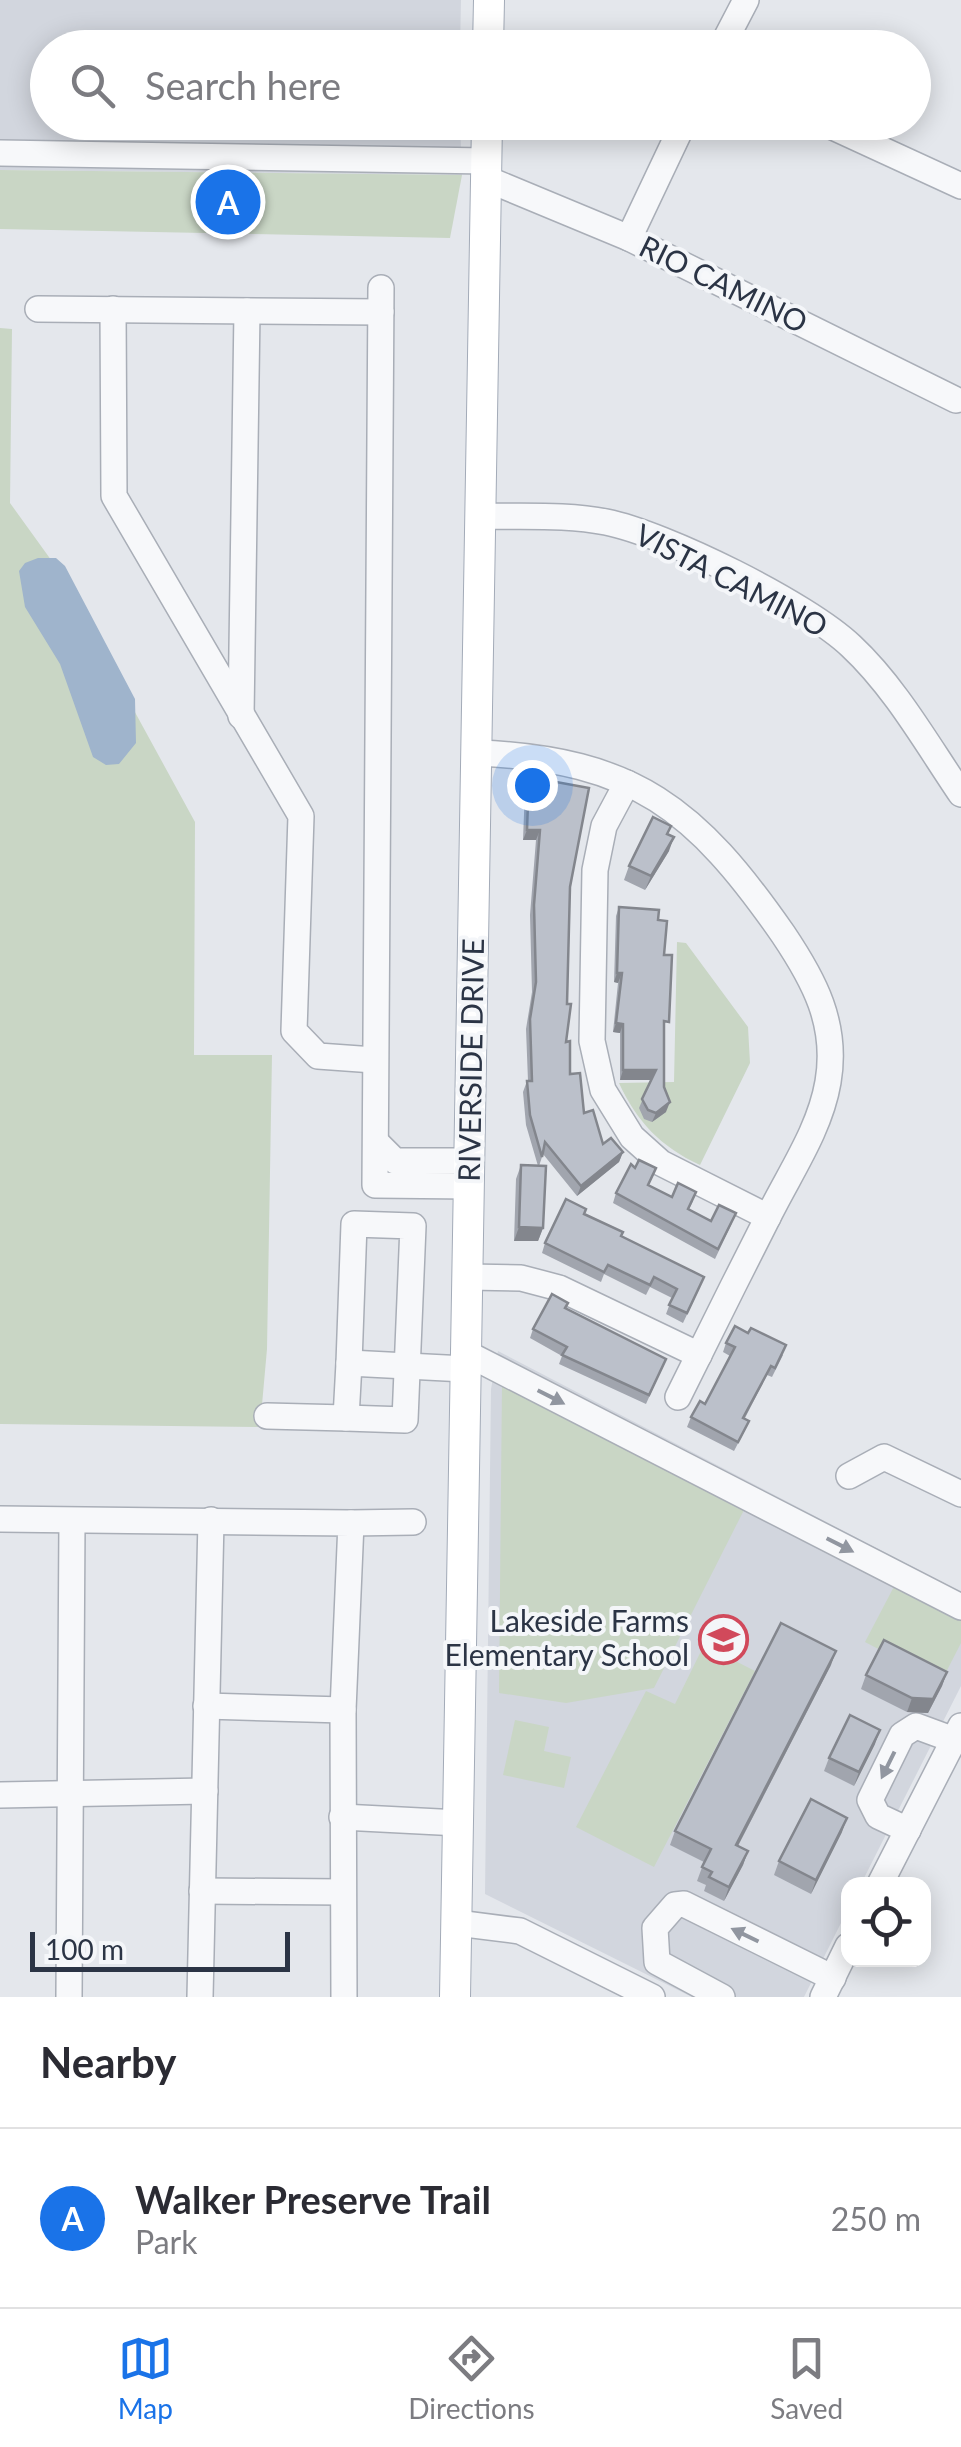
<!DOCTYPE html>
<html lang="en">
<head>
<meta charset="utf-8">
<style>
	body { margin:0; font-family:Lato,sans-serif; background:#f2f2f3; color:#2b2b33 }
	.controls { position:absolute; right:30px; bottom:30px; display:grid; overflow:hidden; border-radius:20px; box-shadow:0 5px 25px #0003 }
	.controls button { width:90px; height:90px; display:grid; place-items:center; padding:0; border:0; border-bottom:2px solid #e1e1e2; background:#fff; color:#2b2b33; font:50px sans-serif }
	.scale { position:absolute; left:30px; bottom:25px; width:260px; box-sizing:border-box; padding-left:10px; border:5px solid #2b3445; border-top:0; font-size:28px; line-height:35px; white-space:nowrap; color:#2b3445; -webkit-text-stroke:8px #f4f6f9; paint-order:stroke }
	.you { position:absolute; left:532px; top:785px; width:35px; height:35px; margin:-25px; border:8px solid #fff; border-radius:50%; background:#1a73e8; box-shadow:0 0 0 15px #1a73e833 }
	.badge { display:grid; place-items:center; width:65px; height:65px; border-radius:50%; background:#1a73e8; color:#fff; font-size:32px; font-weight:700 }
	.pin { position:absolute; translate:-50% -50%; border:5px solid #fff; box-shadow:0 2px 10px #0006 }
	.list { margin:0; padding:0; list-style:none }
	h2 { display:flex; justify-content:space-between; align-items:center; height:130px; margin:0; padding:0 40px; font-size:42px }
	h2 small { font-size:32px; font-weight:400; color:#7c7c81 }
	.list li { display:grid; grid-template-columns:65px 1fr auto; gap:30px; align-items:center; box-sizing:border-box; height:180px; padding:0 40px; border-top:2px solid #e1e1e2 }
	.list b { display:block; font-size:38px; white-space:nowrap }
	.list p { margin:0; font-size:32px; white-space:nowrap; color:#7c7c81 }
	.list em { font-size:32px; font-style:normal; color:#7c7c81 }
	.icon { flex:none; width:55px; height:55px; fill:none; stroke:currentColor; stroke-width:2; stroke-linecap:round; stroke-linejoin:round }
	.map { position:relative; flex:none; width:961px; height:1997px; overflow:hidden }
	.search { position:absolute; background:#fff; box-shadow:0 5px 25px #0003; left:30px; right:30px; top:30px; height:110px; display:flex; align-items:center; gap:25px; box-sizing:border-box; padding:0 35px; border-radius:55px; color:#7c7c81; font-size:38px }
	.sheet { height:310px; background:#fff }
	nav { display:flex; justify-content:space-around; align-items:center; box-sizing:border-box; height:140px; border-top:2px solid #e1e1e2; background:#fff; font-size:28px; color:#7c7c81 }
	nav a { display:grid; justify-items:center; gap:5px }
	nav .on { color:#1a73e8 }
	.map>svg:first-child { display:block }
	.built { fill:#d2d6de }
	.green { fill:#c9d6c5 }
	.water { fill:#9fb4cc }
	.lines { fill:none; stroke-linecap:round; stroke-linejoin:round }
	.minor-casing { stroke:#a9aeb7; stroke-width:28 }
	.major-casing { stroke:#a3abb8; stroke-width:32 }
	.minor { stroke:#f7f8fa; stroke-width:25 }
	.major { stroke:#fff; stroke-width:30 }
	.wall { fill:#a1a5ae }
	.shaded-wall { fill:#83868d }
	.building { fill:#bbc0ca; stroke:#83868d; stroke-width:2.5 }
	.oneway { fill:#9196a0 }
	.labels { text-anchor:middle; stroke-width:8; stroke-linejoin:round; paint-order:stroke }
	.street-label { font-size:30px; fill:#2b3445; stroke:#f4f6f9 }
	.poi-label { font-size:30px; fill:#2b3445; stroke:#f4f6f9; text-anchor:end }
</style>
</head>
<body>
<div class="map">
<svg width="961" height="1997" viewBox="0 0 961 1997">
	<rect width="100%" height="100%" fill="#e4e7ec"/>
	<g class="built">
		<path d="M 0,0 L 461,0 L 460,47 L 48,48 L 48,122 L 460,123 L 462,175 L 0,170 Z"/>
		<path d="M 498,1351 L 961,1592 L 961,1686 L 861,1884 L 848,1884 L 848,1909 L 804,1997 L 692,1997 L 485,1894 L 491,1389 Z"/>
	</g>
	<g class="green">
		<path d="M 0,170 L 462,175 L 450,238 L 0,229 Z"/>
		<path d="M 0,328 L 12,329 L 10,503 L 54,564 L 195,822 L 194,1055 L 272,1055 L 267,1349 L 260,1427 L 0,1424 Z"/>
		<path d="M 677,942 L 686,943 L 748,1027 L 750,1063 L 700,1165 C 661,1147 637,1122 619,1083 L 674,1082 Z"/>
		<path d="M 502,1382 L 745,1508 L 654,1688 L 566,1703 L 499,1693 Z"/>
		<path d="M 899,1577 L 961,1610 L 961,1643 L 941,1682 L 865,1642 Z"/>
		<path d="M 704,1645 L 755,1671 L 654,1867 L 576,1827 L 646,1691 L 675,1704 Z"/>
		<path d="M 515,1720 L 549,1727 L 544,1751 L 571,1757 L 564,1788 L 503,1775 Z"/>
	</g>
	<path class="water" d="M 38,558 L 56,558 L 65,566 L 135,699 L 136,743 L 119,764 L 106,765 L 93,757 L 60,664 L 25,607 L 19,571 L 25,563 Z"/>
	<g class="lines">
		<defs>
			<g id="minor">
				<path d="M 721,48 L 746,0"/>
				<path d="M 822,122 L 961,186"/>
				<path d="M 0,153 L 487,161"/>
				<path d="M 487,179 L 629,238 L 956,400"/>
				<path d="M 629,238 L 684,122"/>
				<path d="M 381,288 L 375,1185 L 470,1186"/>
				<path d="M 38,309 L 381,312"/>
				<path d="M 113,309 L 114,496 L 301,816 L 294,1031 L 318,1056 L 374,1060"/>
				<path d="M 484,516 C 524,517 567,514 606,522 C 666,534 807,604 851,646 C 895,687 927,744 961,794"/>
				<path d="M 241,716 L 247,311"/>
				<path d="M 479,753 C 635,760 696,809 783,934 C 814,980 838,1024 828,1082 C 820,1129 791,1171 770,1213 C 739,1274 708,1336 678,1397"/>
				<path d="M 627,783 L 604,826 L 595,870 L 592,1041 L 603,1090 L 632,1137 L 661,1163 L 768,1217"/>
				<path d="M 376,1142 L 395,1161 L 470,1161"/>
				<path d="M 468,1277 L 521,1278 L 559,1288 L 699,1355"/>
				<path d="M 464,1352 L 961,1607"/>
				<path d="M 267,1416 L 346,1418 L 349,1363 L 465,1369"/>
				<path d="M 346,1418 L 405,1420 L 413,1226 L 354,1224 L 349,1363"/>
				<path d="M 849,1476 L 884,1457 L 961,1494"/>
				<path d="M 0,1519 L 351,1523 L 343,1710 L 344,1997"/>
				<path d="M 351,1523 L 413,1522"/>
				<path d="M 206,1706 L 343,1710"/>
				<path d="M 0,1795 L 205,1791"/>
				<path d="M 342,1817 L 459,1823"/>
				<path d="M 908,1830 L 878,1816 L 870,1800 L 902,1735 L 916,1726 L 954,1740"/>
				<path d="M 880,1884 L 961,1726"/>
				<path d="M 202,1891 L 343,1892"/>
				<path d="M 457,1923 L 520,1931 L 652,1997"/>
				<path d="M 69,1997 L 72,1521"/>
				<path d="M 200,1997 L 211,1520"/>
				<path d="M 722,1997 L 657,1962 L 655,1928 L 675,1905 L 684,1904 L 833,1978"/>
				<path d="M 823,1997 L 848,1946"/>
			</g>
			<g id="major">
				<path d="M 488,48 L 489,0"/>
				<path d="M 455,1997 L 487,122"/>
			</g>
		</defs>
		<use href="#minor" class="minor-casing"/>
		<use href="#major" class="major-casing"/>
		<use href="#minor" class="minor"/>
		<use href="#major" class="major"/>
	</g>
	<g class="wall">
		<path d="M 529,777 L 570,887 L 566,1042 L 570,1074 L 584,1113 L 603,1144 L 623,1152 L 619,1162 L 577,1196 L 543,1154 L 539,1166 L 543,1228 L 538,1241 L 514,1241 L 516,1179 L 521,1165 L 538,1166 L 526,1125 L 523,1092 L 527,1081 L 528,1081 L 526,1029 L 532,992 L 530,915 L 536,840 L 523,840 L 525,788 Z"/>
		<path d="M 671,826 L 668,834 L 669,851 L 645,890 L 624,880 L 629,866 Z"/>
		<path d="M 619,907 L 658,920 L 664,955 L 664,1087 L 666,1112 L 652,1122 L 644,1119 L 639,1108 L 651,1080 L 620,1080 L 620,1033 L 613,1032 L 618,983 L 614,982 L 616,916 Z"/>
		<path d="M 649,1185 L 672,1197 L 693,1201 L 689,1209 L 711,1221 L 732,1223 L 715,1259 L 613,1203 L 616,1193 Z"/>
		<path d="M 584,1214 L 700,1287 L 683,1323 L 666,1314 L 672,1298 L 650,1287 L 646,1295 L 604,1274 L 601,1282 L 542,1253 L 545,1243 Z"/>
		<path d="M 566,1308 L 666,1359 L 646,1404 L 559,1364 L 562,1356 L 530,1338 L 533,1329 Z"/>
		<path d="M 726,1343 L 783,1355 L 772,1377 L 767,1375 L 745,1418 L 745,1430 L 734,1451 L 687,1427 L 691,1417 L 705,1404 L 730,1356 L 723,1352 Z"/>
		<path d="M 831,1665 L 738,1846 L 748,1851 L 743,1865 L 724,1901 L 704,1891 L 706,1885 L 697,1881 L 704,1862 L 670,1845 L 675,1831 Z"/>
		<path d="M 947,1672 L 942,1686 L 928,1713 L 907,1712 L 861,1689 L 866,1675 Z"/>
		<path d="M 875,1744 L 854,1786 L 824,1771 L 829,1758 Z"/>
		<path d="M 842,1832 L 811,1894 L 774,1875 L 779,1861 Z"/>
	</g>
	<g class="shaded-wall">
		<path d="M 527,830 L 540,830 L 536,840 L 523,840 Z"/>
		<path d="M 674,837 L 669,851 L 645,890 L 651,876 Z"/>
		<path d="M 617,973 L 622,973 L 618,983 L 614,982 Z"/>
		<path d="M 616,1023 L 623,1024 L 620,1033 L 613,1032 Z"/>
		<path d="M 623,1070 L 656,1070 L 652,1080 L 620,1080 Z"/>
		<path d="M 670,1102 L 666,1112 L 652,1122 L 656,1113 Z"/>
		<path d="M 623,1152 L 619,1162 L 577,1196 L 581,1186 Z"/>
		<path d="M 519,1227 L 543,1228 L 538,1241 L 514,1241 Z"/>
		<path d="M 836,1651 L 831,1665 L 731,1859 L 736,1845 Z"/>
		<path d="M 947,1672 L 942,1686 L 928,1713 L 907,1712 L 912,1698 Z"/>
		<path d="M 880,1730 L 875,1744 L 854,1786 L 859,1772 Z"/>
		<path d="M 847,1818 L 842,1832 L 811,1894 L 816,1880 Z"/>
		<path d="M 748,1851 L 743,1865 L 724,1901 L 729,1887 Z"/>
	</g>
	<g class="building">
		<path d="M 529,777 L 589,788 L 570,887 L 567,1004 L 571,1004 L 566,1042 L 570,1041 L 570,1074 L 580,1073 L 584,1113 L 593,1110 L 603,1144 L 611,1138 L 623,1152 L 581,1186 L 545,1142 L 542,1157 L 530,1115 L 527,1081 L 532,1081 L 530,1019 L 536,982 L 534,905 L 540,830 L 527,830 Z"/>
		<path d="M 653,817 L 671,826 L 667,834 L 674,837 L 651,876 L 629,866 Z"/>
		<path d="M 619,907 L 659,910 L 658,920 L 667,921 L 664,955 L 672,955 L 669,1022 L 664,1021 L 664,1087 L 670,1102 L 656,1113 L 648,1110 L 642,1099 L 656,1070 L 623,1070 L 623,1024 L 616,1023 L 622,973 L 617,973 Z"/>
		<path d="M 639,1160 L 656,1168 L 648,1185 L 672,1197 L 678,1183 L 696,1192 L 688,1209 L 711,1221 L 719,1205 L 736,1213 L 718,1249 L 616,1193 L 631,1164 L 635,1168 Z"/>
		<path d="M 521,1165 L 546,1166 L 543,1228 L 519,1227 Z"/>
		<path d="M 566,1199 L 586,1209 L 584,1214 L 623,1232 L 621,1236 L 704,1277 L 687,1313 L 669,1305 L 677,1289 L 654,1277 L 650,1285 L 608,1265 L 604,1272 L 545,1243 Z"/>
		<path d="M 552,1294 L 568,1303 L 565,1308 L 666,1359 L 649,1395 L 562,1355 L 567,1347 L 533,1329 Z"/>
		<path d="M 735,1326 L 748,1333 L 751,1328 L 786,1345 L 775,1368 L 771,1366 L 743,1418 L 749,1421 L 738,1442 L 691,1417 L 700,1401 L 705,1404 L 735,1347 L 726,1343 Z"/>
		<path d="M 781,1623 L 836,1651 L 736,1845 L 748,1851 L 729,1887 L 709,1877 L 712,1872 L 702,1867 L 711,1849 L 675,1831 Z"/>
		<path d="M 884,1640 L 947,1672 L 933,1699 L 912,1698 L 866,1675 Z"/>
		<path d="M 850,1715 L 880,1730 L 859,1772 L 829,1758 Z"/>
		<path d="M 811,1799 L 847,1818 L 816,1880 L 779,1861 Z"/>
	</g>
	<defs><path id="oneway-solid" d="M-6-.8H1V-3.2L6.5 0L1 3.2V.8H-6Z" transform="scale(2.5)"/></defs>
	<g class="oneway">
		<use href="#oneway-solid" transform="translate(551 1397) rotate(27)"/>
		<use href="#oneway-solid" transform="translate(840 1545) rotate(27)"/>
		<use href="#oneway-solid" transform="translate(888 1765) rotate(116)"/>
		<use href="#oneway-solid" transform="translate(745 1935) rotate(-154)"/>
	</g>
	<defs>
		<symbol id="school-ring" viewBox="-11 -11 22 22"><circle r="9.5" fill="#f4f6f9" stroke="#d1495b" stroke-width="1.5"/><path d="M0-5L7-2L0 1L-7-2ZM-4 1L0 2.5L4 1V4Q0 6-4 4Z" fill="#d1495b"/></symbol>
	</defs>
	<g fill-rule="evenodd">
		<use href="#school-ring" x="696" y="1612" width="55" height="55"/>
	</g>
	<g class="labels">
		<g class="street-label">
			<text transform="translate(723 285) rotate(26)" y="10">RIO CAMINO</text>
			<text transform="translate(731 581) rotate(27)" y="10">VISTA CAMINO</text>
			<text transform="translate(472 1060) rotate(-89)" y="10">RIVERSIDE DRIVE</text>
		</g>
		<g class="poi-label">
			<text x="689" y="1632">Lakeside Farms<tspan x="689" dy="34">Elementary School</tspan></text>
		</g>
	</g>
</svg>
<div class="controls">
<button><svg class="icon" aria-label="locate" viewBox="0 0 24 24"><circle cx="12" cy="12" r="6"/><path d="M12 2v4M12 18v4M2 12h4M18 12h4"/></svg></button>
</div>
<div class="scale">100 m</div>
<div class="you"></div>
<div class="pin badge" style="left:228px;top:202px">A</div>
<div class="search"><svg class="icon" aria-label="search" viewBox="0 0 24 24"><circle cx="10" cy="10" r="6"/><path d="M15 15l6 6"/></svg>Search here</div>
</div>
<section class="sheet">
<h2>Nearby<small></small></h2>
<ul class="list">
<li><span class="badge">A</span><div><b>Walker Preserve Trail</b><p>Park</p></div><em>250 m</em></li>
</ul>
</section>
<nav>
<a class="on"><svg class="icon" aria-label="map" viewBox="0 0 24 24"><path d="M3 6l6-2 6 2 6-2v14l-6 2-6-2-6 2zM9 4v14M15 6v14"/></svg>Map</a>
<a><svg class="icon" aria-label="directions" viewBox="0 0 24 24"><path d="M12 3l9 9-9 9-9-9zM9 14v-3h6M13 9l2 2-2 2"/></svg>Directions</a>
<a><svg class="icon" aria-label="saved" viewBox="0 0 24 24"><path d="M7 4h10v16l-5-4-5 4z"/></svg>Saved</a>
</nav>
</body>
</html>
